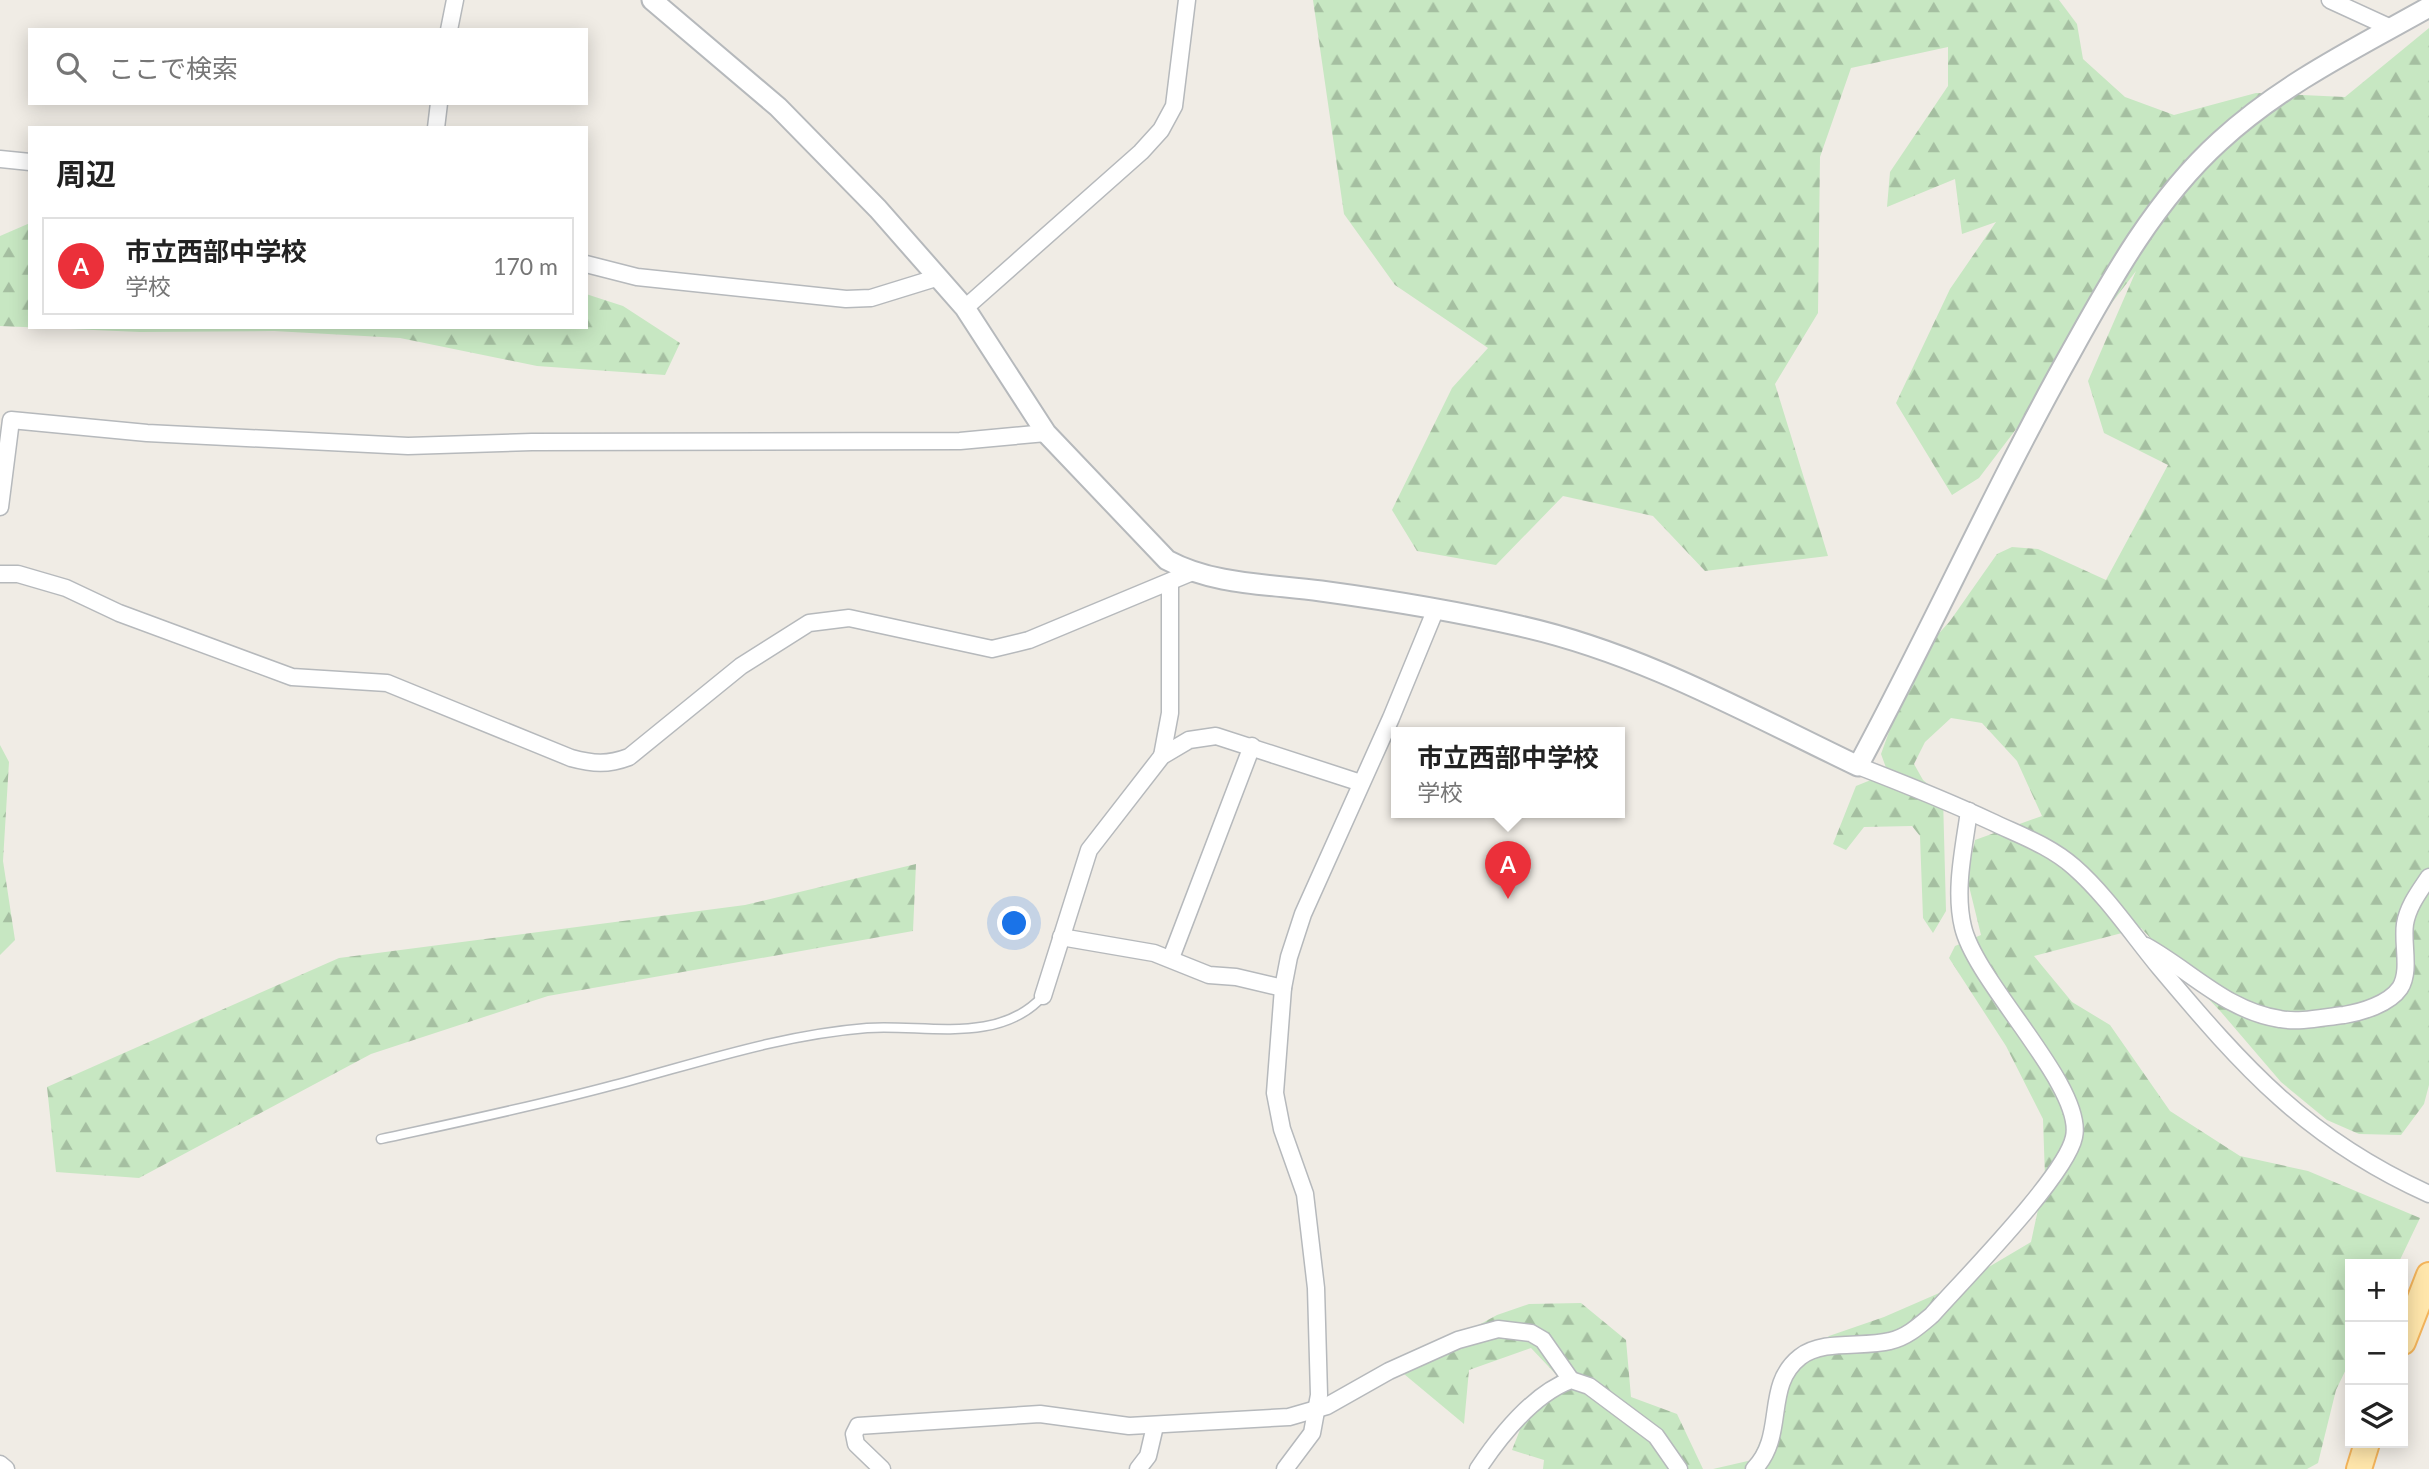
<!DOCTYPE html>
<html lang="ja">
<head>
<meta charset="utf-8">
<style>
	body { margin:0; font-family:Lato,"Noto Sans JP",sans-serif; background:#f2f2f2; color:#222 }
	.controls { position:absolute; right:21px; bottom:21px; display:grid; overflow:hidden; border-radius:0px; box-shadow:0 4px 18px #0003 }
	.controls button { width:63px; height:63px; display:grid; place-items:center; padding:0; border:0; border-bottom:2px solid #e0e0e0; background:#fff; color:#222; font:35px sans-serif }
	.you { position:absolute; left:1015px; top:924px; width:24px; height:24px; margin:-18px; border:5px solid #fff; border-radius:50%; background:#1a73e8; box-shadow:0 0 0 10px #1a73e833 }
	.badge { display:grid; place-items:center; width:46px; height:46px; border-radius:50%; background:#eb303a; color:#fff; font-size:23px; font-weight:700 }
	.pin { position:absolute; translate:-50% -58px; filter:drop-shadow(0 2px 4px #0008) }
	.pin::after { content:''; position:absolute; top:37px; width:24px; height:21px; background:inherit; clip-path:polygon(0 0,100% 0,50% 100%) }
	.popup { position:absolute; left:1391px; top:727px; width:234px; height:91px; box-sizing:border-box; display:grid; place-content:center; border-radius:0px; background:#fff; filter:drop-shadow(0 2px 5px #0005); font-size:23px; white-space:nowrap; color:#767676 }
	.popup b { font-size:26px; color:#222 }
	.popup::after { content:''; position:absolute; left:50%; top:100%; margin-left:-14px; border:14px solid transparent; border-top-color:#fff }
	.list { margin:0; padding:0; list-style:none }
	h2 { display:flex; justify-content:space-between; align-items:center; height:91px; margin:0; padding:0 28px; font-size:30px }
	h2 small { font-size:23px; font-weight:400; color:#767676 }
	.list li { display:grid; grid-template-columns:46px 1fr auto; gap:21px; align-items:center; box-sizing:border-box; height:98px; margin:0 14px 14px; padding:0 14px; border:2px solid #e0e0e0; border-radius:0px }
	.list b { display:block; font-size:26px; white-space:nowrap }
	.list p { margin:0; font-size:23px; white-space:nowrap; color:#767676 }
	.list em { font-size:23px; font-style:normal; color:#767676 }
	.icon { flex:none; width:38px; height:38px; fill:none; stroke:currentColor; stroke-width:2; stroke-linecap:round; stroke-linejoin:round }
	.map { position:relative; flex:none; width:2429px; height:1469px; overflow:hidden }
	.search { position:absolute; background:#fff; box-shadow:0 4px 18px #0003; left:28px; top:28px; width:560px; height:77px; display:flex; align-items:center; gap:18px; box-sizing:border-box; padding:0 24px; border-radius:0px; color:#767676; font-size:26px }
	.panel { position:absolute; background:#fff; box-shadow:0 4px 18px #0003; left:28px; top:126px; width:560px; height:203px; border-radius:0px }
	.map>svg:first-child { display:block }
	.forest { fill:url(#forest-firs) }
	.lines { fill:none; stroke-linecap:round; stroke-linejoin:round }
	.service-casing { stroke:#b6b9bc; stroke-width:11 }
	.minor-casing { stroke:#b6b9bc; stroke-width:19 }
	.tertiary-casing { stroke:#b6b9bc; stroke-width:23 }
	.primary-casing { stroke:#f3b45b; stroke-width:28 }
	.service { stroke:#fff; stroke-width:8 }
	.minor { stroke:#fff; stroke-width:16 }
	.tertiary { stroke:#fff; stroke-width:19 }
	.primary { stroke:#ffe6ab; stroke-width:24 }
</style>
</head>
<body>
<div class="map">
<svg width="2429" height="1469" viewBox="0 0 2429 1469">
	<defs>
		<pattern id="forest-firs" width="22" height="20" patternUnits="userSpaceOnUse" patternTransform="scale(1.75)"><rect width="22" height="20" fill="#c7e7c2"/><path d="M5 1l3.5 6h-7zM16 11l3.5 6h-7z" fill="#a5bfa1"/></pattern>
	</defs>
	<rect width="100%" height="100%" fill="#f0ece5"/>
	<g class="forest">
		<path d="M 1313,0 L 2059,0 L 2077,24 L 2083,59 L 2125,97 L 2174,115 L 2256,93 L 2345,97 L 2429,28 L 2429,1085 L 2424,1104 L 2401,1135 L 2359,1134 L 2327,1120 L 2281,1082 L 2221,1012 L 2141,928 L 2034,956 L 2072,1002 L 2110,1025 L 2170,1111 L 2240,1156 L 2308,1171 L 2420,1218 L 2398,1264 L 2350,1264 L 2350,1361 L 2336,1390 L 2318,1463 L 2307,1469 L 1713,1469 L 1752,1460 L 1785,1384 L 1829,1336 L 1884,1317 L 1960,1284 L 2031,1242 L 2045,1177 L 2043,1119 L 2006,1046 L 1949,958 L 1955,946 L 1981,935 L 1967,878 L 1975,840 L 2042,816 L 2017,761 L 1982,723 L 1951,718 L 1925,742 L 1914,764 L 1923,780 L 1943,797 L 1946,911 L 1933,933 L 1923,918 L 1920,836 L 1912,826 L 1864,827 L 1846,850 L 1833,844 L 1856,786 L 1888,773 L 1881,754 L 1915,660 L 1950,621 L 1997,554 L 2012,547 L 2038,549 L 2106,580 L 2168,465 L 2104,433 L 2088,381 L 2136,271 L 1979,478 L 1952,495 L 1896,403 L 1950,289 L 1996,222 L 1962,234 L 1955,179 L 1887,207 L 1890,172 L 1948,86 L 1948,47 L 1851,68 L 1820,157 L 1818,313 L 1775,384 L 1828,556 L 1705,571 L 1653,516 L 1563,496 L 1496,565 L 1417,551 L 1392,510 L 1452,388 L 1488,348 L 1395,285 L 1344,214 Z"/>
		<path d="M 30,223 L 30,327 L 586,327 L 586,294 L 623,306 L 680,343 L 665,375 L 537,366 L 400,338 L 274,331 L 140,332 L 0,326 L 0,236 Z"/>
		<path d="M 0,745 L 9,762 L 3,861 L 15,940 L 0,955 Z"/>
		<path d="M 916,864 L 913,931 L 548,996 L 371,1054 L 139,1178 L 56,1172 L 47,1087 L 339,958 L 745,905 Z"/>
		<path d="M 1581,1303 L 1626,1340 L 1631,1397 L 1677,1414 L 1703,1469 L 1543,1469 L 1544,1460 L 1512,1450 L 1525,1417 L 1566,1385 L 1531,1348 L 1469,1370 L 1464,1424 L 1398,1369 L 1497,1315 L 1529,1304 Z"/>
	</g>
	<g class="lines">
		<defs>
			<path id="service" d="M 381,1139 C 459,1122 536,1106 614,1085 C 698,1063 779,1035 867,1028 C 925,1024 999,1045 1043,996"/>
			<g id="minor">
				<path d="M 2330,0 L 2391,28"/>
				<path d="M 449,30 L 455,0"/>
				<path d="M 436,128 L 439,103"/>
				<path d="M 0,159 L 30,162"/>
				<path d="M 586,264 L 637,277 L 846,299 L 871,298 L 939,277"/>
				<path d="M 965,308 L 1141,152 L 1161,130 L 1174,106 L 1187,0"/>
				<path d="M 0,507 L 11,420 L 147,433 L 408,446 L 532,442 L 960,441 L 1046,433"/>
				<path d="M 0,574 L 18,574 L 66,588 L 119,613 L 292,677 L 387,683 L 571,758 C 593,764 608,765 629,757 L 741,666 L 809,623 L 849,618 L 992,649 L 1029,640 L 1190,573"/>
				<path d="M 1162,756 L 1170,713 L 1170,583"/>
				<path d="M 1858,766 C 1902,783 1947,801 1990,821 C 2019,835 2049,845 2074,867 C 2106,895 2132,934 2160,968 C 2244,1068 2307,1139 2429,1194"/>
				<path d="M 1061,937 L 1154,953 L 1209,975 L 1236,977 L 1283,988"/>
				<path d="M 2146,946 C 2191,971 2227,1011 2280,1019 C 2300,1023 2324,1017 2344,1015 C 2362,1012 2389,1004 2400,988 C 2411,971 2402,943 2405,924 C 2408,906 2419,892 2429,877"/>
				<path d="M 1171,958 L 1252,746"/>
				<path d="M 1043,996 L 1089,850 L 1162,756 L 1189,740 L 1216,736 L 1361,783"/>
				<path d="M 0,1464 L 6,1469"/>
				<path d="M 882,1469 L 856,1444 L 854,1434 L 858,1426 L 1040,1414 L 1129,1426 L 1289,1417 L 1327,1406 L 1389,1371 L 1458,1340 L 1498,1329 L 1531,1333 L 1543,1340 L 1571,1380"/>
				<path d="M 1138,1469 L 1148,1456 L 1155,1426"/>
				<path d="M 1285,1469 L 1312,1433 L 1319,1395 L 1316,1288 L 1305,1194 L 1282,1129 L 1275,1093 L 1283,988 L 1289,957 L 1303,914 L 1391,718 L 1435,611"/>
				<path d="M 1478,1469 C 1500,1436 1533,1394 1571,1380 L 1589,1386 L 1656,1436 L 1679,1469"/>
				<path d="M 1754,1469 C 1787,1435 1763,1386 1800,1357 C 1823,1339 1863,1348 1890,1341 C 1907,1337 1919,1326 1932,1315 C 1963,1280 2066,1176 2074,1137 C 2085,1087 1976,983 1963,927 C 1954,890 1964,848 1969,811"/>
			</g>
			<path id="tertiary" d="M 652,0 L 778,107 L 878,209 L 965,308 L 1046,433 L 1167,560 C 1213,585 1269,584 1321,591 C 1387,600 1455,611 1520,626 C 1641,653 1747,713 1858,766 C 1932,629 1995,487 2071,352 C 2113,276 2156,199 2220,141 C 2282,84 2356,48 2429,7"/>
			<g id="primary">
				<path d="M 2403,1342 L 2429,1275"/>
				<path d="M 2359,1469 L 2367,1443"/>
			</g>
		</defs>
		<use href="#service" class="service-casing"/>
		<use href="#minor" class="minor-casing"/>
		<use href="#tertiary" class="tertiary-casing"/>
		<use href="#primary" class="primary-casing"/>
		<use href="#service" class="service"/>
		<use href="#minor" class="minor"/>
		<use href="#tertiary" class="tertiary"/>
		<use href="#primary" class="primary"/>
	</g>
</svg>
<div class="controls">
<button>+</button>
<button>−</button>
<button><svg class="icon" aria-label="layers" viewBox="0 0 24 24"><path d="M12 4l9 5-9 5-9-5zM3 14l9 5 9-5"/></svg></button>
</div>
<div class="you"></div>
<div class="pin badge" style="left:1508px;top:899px">A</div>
<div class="popup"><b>市立西部中学校</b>学校</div>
<div class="search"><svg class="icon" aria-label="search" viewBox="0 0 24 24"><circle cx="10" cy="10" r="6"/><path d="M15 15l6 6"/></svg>ここで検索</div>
<section class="panel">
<h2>周辺<small></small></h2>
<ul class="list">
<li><span class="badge">A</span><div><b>市立西部中学校</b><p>学校</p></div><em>170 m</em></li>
</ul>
</section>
</div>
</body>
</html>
